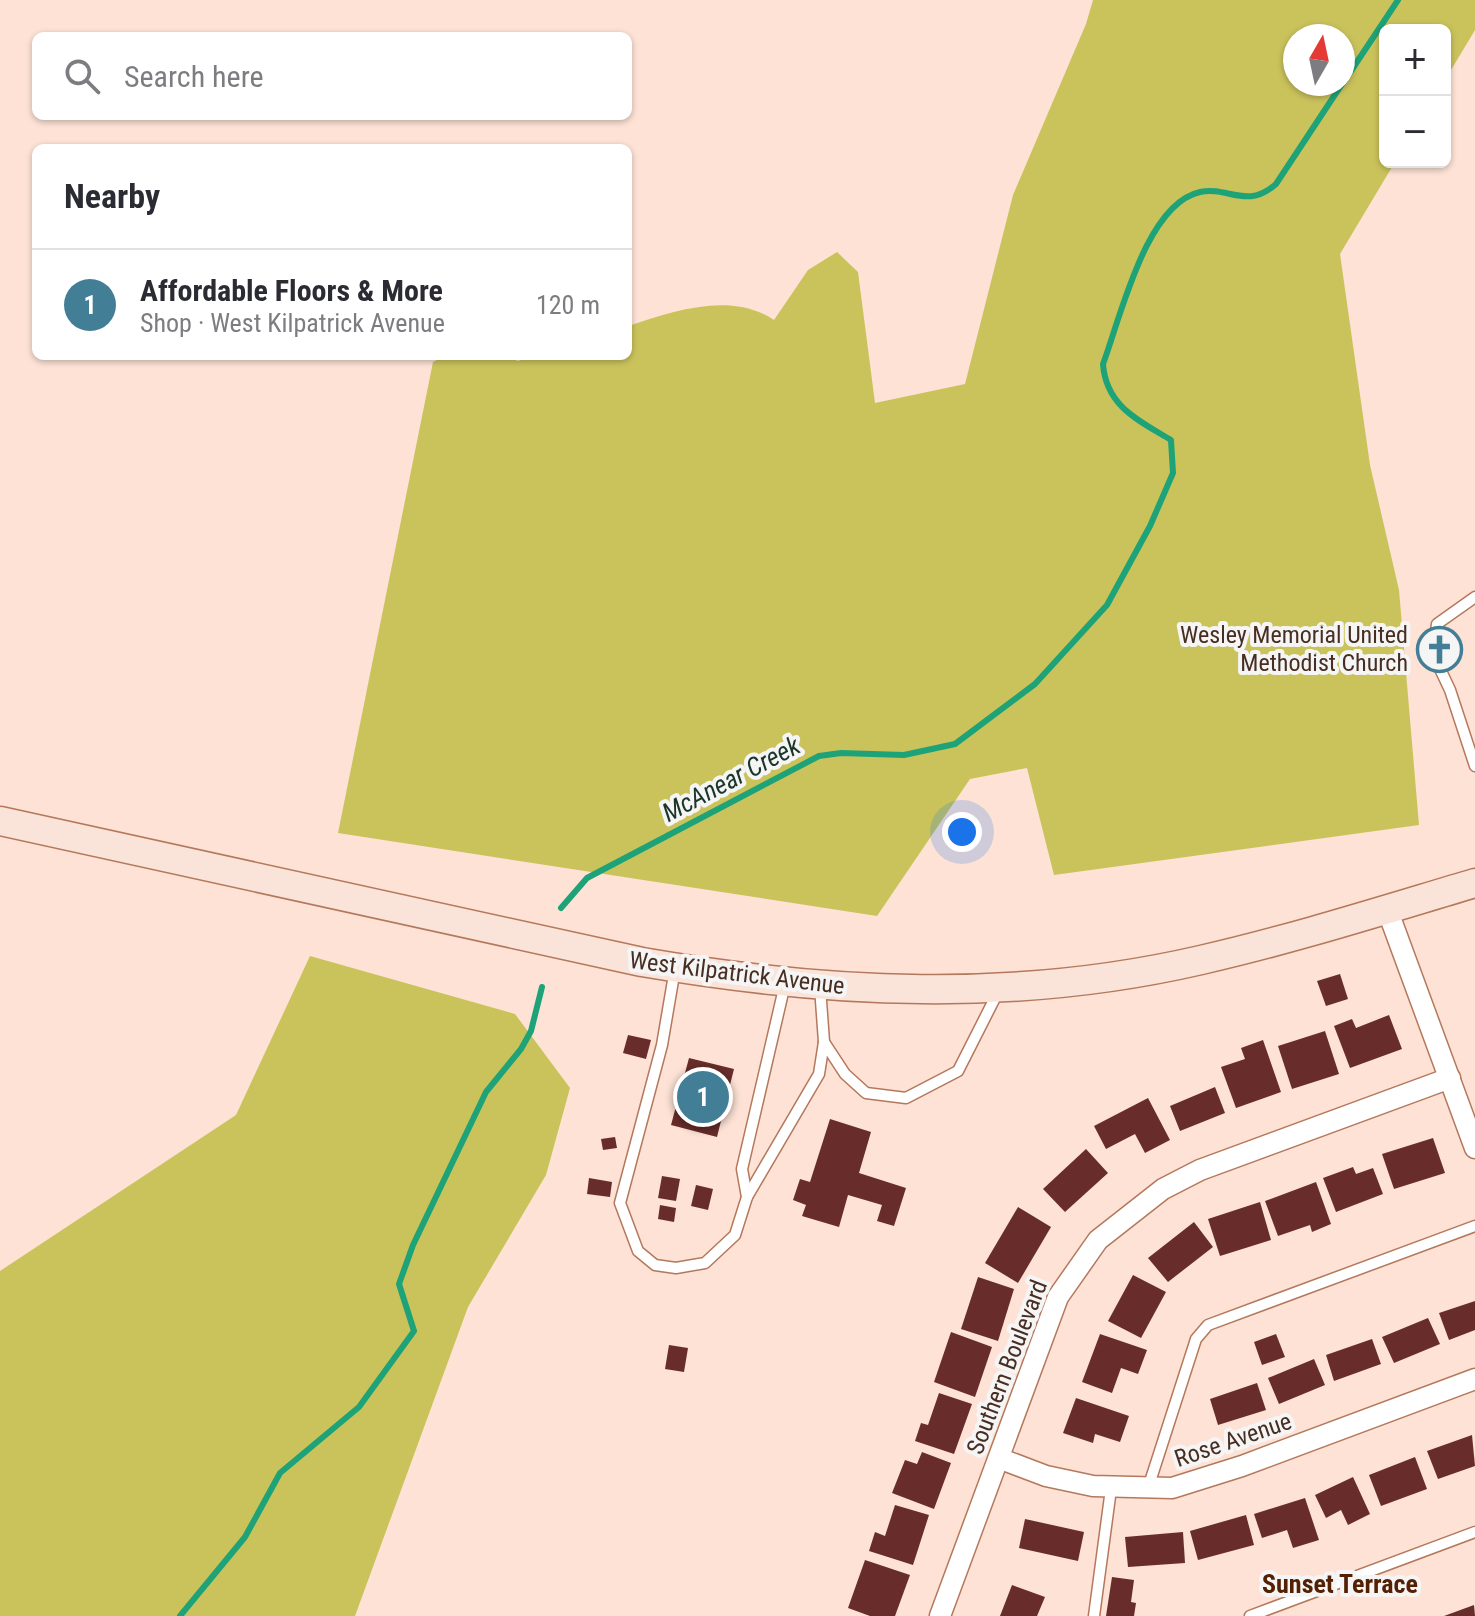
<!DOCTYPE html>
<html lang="en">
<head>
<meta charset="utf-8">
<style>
	body { margin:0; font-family:"Roboto Condensed",sans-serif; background:#f2f2f3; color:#2b2b33 }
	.controls { position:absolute; right:24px; top:24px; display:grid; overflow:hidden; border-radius:12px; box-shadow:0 2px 6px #0004 }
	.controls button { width:72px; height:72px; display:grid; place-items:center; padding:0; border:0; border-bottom:2px solid #e1e1e2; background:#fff; color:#2b2b33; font:40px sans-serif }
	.compass { position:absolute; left:1283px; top:24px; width:72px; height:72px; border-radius:50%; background:#fff; box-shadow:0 2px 6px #0004; rotate:9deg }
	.you { position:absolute; left:962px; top:832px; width:28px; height:28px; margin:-20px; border:6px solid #fff; border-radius:50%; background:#1a73e8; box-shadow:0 0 0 12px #1a73e833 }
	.badge { display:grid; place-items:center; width:52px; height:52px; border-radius:50%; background:#427e96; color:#fff; font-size:26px; font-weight:700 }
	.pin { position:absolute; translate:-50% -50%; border:4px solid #fff; box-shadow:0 2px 8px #0006 }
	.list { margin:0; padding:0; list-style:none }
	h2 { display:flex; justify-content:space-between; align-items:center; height:104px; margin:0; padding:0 32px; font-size:34px }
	h2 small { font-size:26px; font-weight:400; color:#7c7c81 }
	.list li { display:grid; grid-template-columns:52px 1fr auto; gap:24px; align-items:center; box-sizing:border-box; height:112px; padding:0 32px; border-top:2px solid #e1e1e2 }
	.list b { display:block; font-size:30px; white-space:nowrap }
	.list p { margin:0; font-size:26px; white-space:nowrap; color:#7c7c81 }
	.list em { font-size:26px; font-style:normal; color:#7c7c81 }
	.icon { flex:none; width:44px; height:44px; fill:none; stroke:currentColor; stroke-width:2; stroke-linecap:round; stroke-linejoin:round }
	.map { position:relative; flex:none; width:1475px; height:1616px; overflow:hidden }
	.search { position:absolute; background:#fff; box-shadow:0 2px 6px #0004; left:32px; top:32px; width:600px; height:88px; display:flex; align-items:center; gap:20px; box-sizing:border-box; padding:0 28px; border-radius:12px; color:#7c7c81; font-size:30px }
	.panel { position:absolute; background:#fff; box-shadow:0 2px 6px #0004; left:32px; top:144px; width:600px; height:216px; border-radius:12px }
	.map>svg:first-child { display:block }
	.green { fill:#cac35c; fill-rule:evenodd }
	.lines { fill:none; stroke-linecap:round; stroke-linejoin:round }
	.stream { stroke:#1ea278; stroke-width:6 }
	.building { fill:#682d2a }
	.service-casing { stroke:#b4785c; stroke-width:13 }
	.minor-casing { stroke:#b4785c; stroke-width:23 }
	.secondary-casing { stroke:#b4785c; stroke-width:31 }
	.service { stroke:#fff; stroke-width:10 }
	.minor { stroke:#fff; stroke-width:20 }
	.secondary { stroke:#fae3d8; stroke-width:28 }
	.labels { text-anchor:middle; stroke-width:8; stroke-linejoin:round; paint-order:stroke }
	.poi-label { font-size:24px; fill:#482e22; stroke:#f5f5f5; text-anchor:end }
	.street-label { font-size:24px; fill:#482e22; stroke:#f5f5f5 }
	.water-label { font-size:26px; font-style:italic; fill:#1b352a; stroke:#f5f5f5 }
	.neighbourhood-label { font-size:26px; font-weight:bold; fill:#542003; stroke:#f5f5f5 }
</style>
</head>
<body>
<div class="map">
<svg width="1475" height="1616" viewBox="0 0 1475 1616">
	<rect width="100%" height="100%" fill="#fde2d5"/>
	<g class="green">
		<path d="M 1093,0 L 1475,0 L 1475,30 L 1445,80 L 1445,30 L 1385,30 L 1385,162 L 1395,162 L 1340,254 L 1370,465 L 1399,590 L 1419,825 L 1054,875 L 1027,768 L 970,779 L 877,916 L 338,833 L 433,362 C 454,350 496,353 518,361 L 533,356 L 628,356 L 628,326 C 674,311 731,291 774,320 L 808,270 L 837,252 L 858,272 L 875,403 L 965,384 L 1013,195 L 1086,24 ZM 1295,36 L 1343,36 L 1343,84 L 1295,84 Z"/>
		<path d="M 310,956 L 515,1014 L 570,1088 L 546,1175 L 468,1307 L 355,1616 L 0,1616 L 0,1271 L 236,1115 Z"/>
	</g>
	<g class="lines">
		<g class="stream">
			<path d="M 1343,83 L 1398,0"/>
			<path d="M 561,908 L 587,878 L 819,756 L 841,753 L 904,755 L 955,744 L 1035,684 L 1107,605 L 1150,526 L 1173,473 L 1171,440 C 1138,420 1106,406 1103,364 C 1121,316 1146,204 1200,192 C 1228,186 1247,210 1276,184 L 1342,84"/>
			<path d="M 180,1616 L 245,1537 L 280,1473 L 359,1407 L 414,1331 L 399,1284 L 413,1245 L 486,1092 L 521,1049 L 531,1031 L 542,987"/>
		</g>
	</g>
	<g class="building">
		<path d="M 1340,974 L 1348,999 L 1326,1006 L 1317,981 Z"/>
		<path d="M 1389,1015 L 1402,1049 L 1350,1068 L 1334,1026 L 1352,1019 L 1356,1028 Z"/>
		<path d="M 1325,1031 L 1339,1074 L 1292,1089 L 1278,1046 Z"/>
		<path d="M 628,1035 L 651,1040 L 646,1059 L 623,1053 Z"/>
		<path d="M 1263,1040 L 1281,1092 L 1236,1108 L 1221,1067 L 1245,1059 L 1241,1048 Z"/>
		<path d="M 689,1058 L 734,1069 L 717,1137 L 671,1125 Z"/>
		<path d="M 1215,1087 L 1225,1113 L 1180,1131 L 1170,1106 Z"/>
		<path d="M 1148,1098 L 1170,1140 L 1145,1153 L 1135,1134 L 1106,1149 L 1094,1126 Z"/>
		<path d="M 830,1119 L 871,1132 L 859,1173 L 906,1188 L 894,1226 L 877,1221 L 882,1205 L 848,1195 L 839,1227 L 802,1216 L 806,1205 L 793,1200 L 800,1179 L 810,1182 Z"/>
		<path d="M 615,1137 L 617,1148 L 603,1150 L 601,1139 Z"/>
		<path d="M 1433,1138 L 1445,1173 L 1394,1189 L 1382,1154 Z"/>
		<path d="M 1086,1149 L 1108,1173 L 1065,1212 L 1043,1189 Z"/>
		<path d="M 1353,1167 L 1356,1174 L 1373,1168 L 1383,1194 L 1336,1212 L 1323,1178 Z"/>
		<path d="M 662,1176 L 680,1179 L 676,1201 L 658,1198 Z"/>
		<path d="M 589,1178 L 612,1182 L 610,1197 L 587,1194 Z"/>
		<path d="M 1316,1182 L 1331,1224 L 1312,1232 L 1310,1225 L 1278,1236 L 1265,1201 Z"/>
		<path d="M 696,1185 L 713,1189 L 708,1210 L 691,1206 Z"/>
		<path d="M 1260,1202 L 1271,1240 L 1220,1256 L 1208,1219 Z"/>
		<path d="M 660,1205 L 676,1208 L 674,1222 L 658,1219 Z"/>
		<path d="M 1018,1207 L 1051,1227 L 1018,1283 L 985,1263 Z"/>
		<path d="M 1194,1222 L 1213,1247 L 1168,1282 L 1148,1258 Z"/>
		<path d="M 1133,1275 L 1166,1292 L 1141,1338 L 1108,1321 Z"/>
		<path d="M 978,1277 L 1014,1289 L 998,1341 L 961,1329 Z"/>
		<path d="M 1475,1301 L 1475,1330 L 1449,1340 L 1439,1313 Z"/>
		<path d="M 1428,1318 L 1440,1344 L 1394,1363 L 1382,1337 Z"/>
		<path d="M 951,1332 L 992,1347 L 975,1397 L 934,1382 Z"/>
		<path d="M 1100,1334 L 1147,1350 L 1138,1374 L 1121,1368 L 1112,1393 L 1082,1382 Z"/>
		<path d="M 1276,1334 L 1285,1357 L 1262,1365 L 1254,1342 Z"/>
		<path d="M 1372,1339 L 1381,1364 L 1334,1381 L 1326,1355 Z"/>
		<path d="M 669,1345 L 688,1348 L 684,1372 L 665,1369 Z"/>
		<path d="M 1314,1359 L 1325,1385 L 1279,1404 L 1268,1378 Z"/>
		<path d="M 1257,1383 L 1266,1410 L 1218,1425 L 1210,1399 Z"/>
		<path d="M 939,1393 L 972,1404 L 954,1454 L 915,1441 L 921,1423 L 928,1425 Z"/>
		<path d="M 1076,1398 L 1129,1416 L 1120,1442 L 1095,1434 L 1093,1443 L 1063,1433 Z"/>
		<path d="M 1472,1435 L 1475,1466 L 1438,1479 L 1427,1451 Z"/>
		<path d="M 922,1452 L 951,1463 L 934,1509 L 892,1493 L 905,1460 L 917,1464 Z"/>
		<path d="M 1415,1457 L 1427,1489 L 1381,1506 L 1369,1475 Z"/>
		<path d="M 1353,1477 L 1370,1514 L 1348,1525 L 1341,1510 L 1326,1518 L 1315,1495 Z"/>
		<path d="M 1305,1498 L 1319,1540 L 1293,1548 L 1287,1530 L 1262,1538 L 1254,1514 Z"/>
		<path d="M 895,1505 L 929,1515 L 913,1565 L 869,1551 L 875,1532 L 885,1536 Z"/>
		<path d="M 1246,1515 L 1254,1545 L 1198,1560 L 1190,1531 Z"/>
		<path d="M 1025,1519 L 1084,1532 L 1078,1561 L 1019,1548 Z"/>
		<path d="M 1183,1532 L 1185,1563 L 1128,1567 L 1125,1537 Z"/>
		<path d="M 865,1560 L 910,1575 L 895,1616 L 870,1616 L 848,1608 Z"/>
		<path d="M 1112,1577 L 1134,1580 L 1131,1602 L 1136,1603 L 1134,1616 L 1106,1616 Z"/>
		<path d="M 1012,1585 L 1045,1597 L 1037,1616 L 1000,1616 Z"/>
		<path d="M 1474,1605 L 1475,1616 L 1444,1616 Z"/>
	</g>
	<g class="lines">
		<defs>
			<g id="service">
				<path d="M 1475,597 L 1437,624 L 1433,654 L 1450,690 L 1475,766"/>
				<path d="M 675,969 L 662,1045 L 620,1203 L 638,1251 L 655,1265 L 676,1268 L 705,1263 L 735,1235 L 747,1197 L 742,1169 L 785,984"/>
				<path d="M 824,1042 L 845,1074 L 866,1093 L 906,1098 L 958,1071 L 998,992"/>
				<path d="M 747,1197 L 819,1074 L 824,1042 L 820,987"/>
				<path d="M 1148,1488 L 1196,1339 L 1208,1325 L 1475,1226"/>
				<path d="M 1094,1616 L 1111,1489"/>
				<path d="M 1250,1616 L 1475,1532"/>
			</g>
			<g id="minor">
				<path d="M 1387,909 L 1475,1148"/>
				<path d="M 1001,1459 L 1046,1476 L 1093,1486 L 1172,1488 L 1242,1466 L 1475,1379"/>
				<path d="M 940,1616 L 1058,1297 L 1098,1240 L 1163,1189 L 1200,1170 L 1450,1078"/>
			</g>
			<path id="secondary" d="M 0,821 L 642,962 C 829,994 1015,1003 1201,960 C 1293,939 1384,910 1475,883"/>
		</defs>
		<use href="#service" class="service-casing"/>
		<use href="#minor" class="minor-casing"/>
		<use href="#secondary" class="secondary-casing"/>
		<use href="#service" class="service"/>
		<use href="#minor" class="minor"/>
		<use href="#secondary" class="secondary"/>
	</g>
	<defs>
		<symbol id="church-ring" viewBox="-11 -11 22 22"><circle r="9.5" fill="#f5f5f5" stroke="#427e96" stroke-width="1.5"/><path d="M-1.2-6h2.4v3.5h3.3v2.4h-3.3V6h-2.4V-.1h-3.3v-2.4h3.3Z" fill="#427e96"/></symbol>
	</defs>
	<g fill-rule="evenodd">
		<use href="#church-ring" x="1414" y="624" width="51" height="51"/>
	</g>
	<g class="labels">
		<g class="poi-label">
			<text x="1408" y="643">Wesley Memorial United<tspan x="1408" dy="28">Methodist Church</tspan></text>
		</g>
		<g class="street-label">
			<text transform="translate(737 973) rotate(7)" y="8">West Kilpatrick Avenue</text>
			<text transform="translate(1007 1367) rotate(-69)" y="8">Southern Boulevard</text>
			<text transform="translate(1233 1440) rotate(-19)" y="8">Rose Avenue</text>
		</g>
		<g class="water-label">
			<text transform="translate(731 779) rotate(-28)" y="9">McAnear Creek</text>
		</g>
		<g class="neighbourhood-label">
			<text x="1340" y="1593">Sunset Terrace</text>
		</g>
	</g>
</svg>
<div class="controls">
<button>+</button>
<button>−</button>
</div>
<svg class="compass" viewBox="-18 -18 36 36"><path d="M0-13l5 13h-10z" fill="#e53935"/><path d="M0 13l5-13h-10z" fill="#7c7c81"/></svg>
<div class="you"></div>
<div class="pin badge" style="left:703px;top:1097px">1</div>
<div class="search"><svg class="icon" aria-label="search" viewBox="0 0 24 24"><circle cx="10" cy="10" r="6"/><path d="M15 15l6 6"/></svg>Search here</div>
<section class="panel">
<h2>Nearby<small></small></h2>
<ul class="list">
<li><span class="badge">1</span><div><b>Affordable Floors &amp; More</b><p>Shop · West Kilpatrick Avenue</p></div><em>120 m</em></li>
</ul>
</section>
</div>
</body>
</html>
